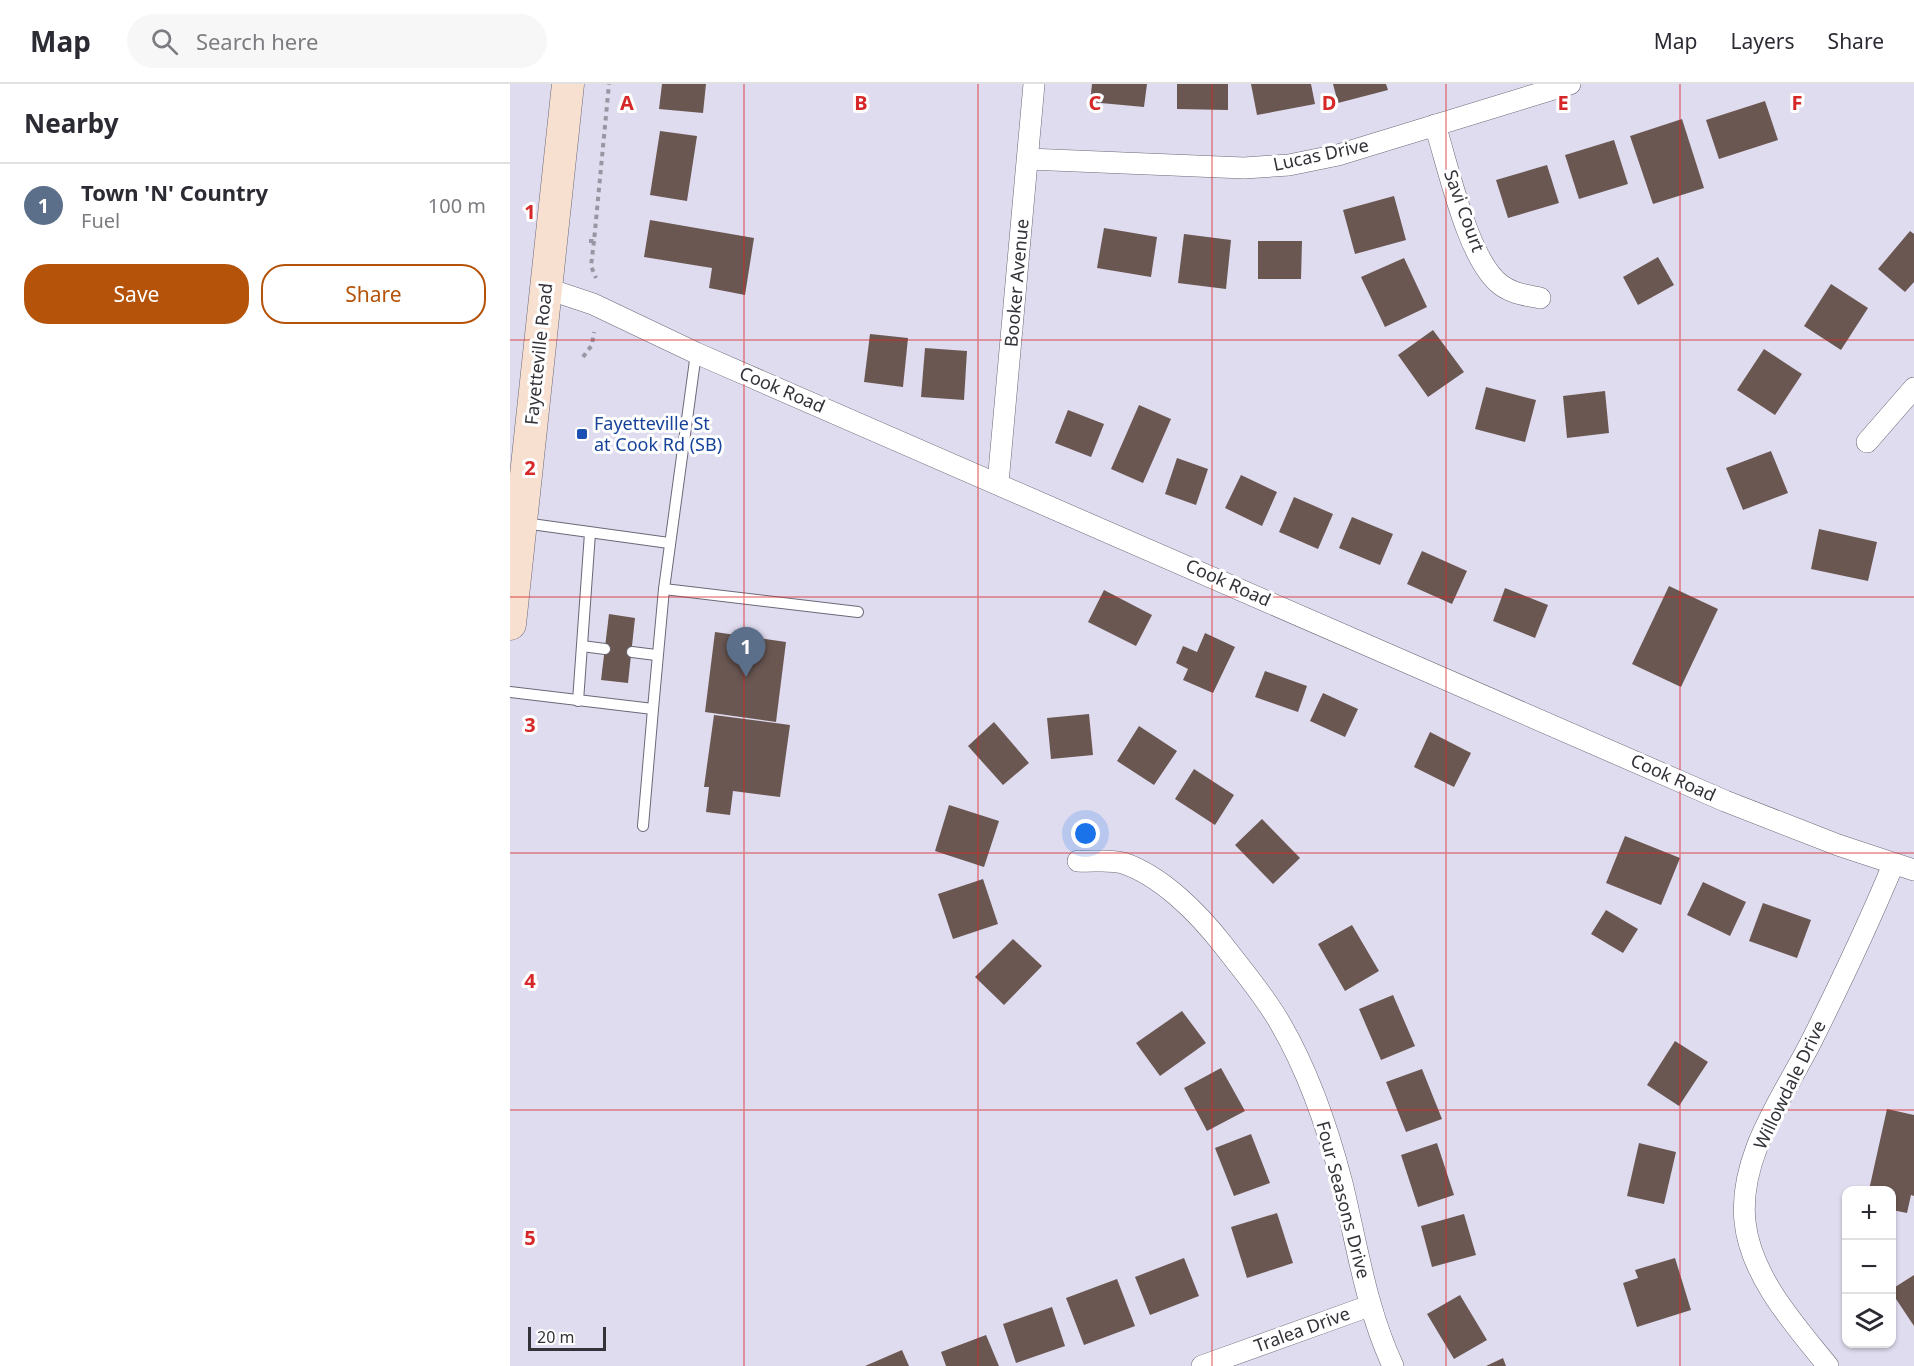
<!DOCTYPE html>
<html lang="en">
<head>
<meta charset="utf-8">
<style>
	body { margin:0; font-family:"Noto Sans",sans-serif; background:#f7f7f7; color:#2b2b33 }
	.controls { position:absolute; right:18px; bottom:18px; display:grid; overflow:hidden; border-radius:12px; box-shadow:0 2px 4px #0004 }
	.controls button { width:54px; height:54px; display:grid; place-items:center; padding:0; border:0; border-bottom:2px solid #e1e1e2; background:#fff; color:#2b2b33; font:30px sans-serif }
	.scale { position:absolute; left:18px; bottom:15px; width:78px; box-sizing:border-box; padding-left:6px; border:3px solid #333239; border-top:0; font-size:16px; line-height:21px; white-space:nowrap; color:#333239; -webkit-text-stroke:4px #fff; paint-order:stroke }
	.you { position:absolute; left:576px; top:750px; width:21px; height:21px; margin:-15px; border:4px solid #fff; border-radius:50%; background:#1a73e8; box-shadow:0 0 0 9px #1a73e833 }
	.badge { display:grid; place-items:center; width:39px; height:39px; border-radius:50%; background:#b45309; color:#fff; font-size:20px; font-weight:700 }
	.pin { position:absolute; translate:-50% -50px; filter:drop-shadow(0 2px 3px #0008) }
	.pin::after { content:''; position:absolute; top:32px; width:21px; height:18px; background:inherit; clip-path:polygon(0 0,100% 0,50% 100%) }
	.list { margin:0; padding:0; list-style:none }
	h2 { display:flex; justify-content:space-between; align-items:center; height:78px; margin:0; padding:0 24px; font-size:26px }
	h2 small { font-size:20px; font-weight:400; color:#7c7c81 }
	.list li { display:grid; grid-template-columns:39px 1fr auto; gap:18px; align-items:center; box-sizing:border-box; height:84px; padding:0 24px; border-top:2px solid #e1e1e2 }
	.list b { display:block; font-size:22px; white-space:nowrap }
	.list p { margin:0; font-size:20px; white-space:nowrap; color:#7c7c81 }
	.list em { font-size:20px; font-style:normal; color:#7c7c81 }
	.actions { display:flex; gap:12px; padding:18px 24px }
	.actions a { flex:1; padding:14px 0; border:2px solid #b45309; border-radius:24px; text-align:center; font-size:21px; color:#b45309 }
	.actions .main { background:#b45309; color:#fff }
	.icon { flex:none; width:33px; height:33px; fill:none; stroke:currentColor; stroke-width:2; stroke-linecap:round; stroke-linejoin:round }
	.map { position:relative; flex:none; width:1404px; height:1282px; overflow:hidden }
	header { display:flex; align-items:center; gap:36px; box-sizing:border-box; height:84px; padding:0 30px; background:#fff; border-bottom:2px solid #e1e1e2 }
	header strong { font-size:28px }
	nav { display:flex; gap:33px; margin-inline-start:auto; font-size:21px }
	.search { width:420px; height:54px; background:#f7f7f7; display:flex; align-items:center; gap:15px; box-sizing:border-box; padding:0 21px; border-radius:33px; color:#7c7c81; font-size:22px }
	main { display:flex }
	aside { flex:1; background:#fff }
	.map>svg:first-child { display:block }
	.building { fill:#6a5752 }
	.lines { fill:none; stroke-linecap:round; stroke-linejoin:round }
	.lane-casing { stroke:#6b6878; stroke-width:12 }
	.street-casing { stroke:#6b6878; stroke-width:22 }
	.secondary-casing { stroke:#6b6878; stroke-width:33 }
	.path { stroke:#9996a4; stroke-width:4; stroke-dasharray:4.5 4.5; stroke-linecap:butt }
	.lane { stroke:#fff; stroke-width:10 }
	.street { stroke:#fff; stroke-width:21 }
	.secondary { stroke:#f7e0cf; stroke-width:32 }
	.grid { fill:none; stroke:#d62828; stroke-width:1.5; stroke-opacity:0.55 }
	.transit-dot { fill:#1a4fb4; stroke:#fff; stroke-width:2 }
	.labels { text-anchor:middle; stroke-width:6; stroke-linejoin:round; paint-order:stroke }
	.street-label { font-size:18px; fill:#333239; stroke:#fff }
	.transit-label { font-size:18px; fill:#164399; stroke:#fff; text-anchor:start }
	.grid-label { font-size:20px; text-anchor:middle; font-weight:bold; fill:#d62828; stroke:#fff; stroke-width:6; stroke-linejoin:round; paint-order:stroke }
</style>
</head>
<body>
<header>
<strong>Map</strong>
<div class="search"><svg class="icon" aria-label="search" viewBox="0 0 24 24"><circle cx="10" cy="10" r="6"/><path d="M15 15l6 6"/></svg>Search here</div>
<nav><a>Map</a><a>Layers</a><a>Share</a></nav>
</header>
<main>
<aside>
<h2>Nearby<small></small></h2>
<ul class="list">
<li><span class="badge" style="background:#5c6f8a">1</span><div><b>Town 'N' Country</b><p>Fuel</p></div><em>100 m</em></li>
</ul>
<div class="actions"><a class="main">Save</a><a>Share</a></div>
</aside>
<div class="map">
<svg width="1404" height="1282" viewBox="0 0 1404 1282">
	<rect width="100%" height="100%" fill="#e0dcef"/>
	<g class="building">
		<path d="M 152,0 L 196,0 L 193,29 L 149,25 Z"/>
		<path d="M 582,0 L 637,0 L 634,23 L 580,18 Z"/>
		<path d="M 667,0 L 718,0 L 718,26 L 667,25 Z"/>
		<path d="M 741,0 L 801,0 L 805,20 L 747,31 Z"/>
		<path d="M 823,0 L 876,0 L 878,6 L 828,19 Z"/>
		<path d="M 1255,17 L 1268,56 L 1209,75 L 1196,36 Z"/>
		<path d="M 1172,35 L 1194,104 L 1143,120 L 1120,52 Z"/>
		<path d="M 150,47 L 187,52 L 177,117 L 140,111 Z"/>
		<path d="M 1104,56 L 1118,100 L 1069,115 L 1055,71 Z"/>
		<path d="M 1037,81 L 1049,119 L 998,134 L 986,96 Z"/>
		<path d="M 884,112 L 896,156 L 845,170 L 833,126 Z"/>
		<path d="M 140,136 L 244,154 L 235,211 L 199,204 L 202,184 L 134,173 Z"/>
		<path d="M 594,144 L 647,153 L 641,193 L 587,184 Z"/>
		<path d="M 1400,147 L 1404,150 L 1404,198 L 1395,208 L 1368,185 Z"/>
		<path d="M 674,150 L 721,156 L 716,205 L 668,199 Z"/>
		<path d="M 748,157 L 792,157 L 791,195 L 748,195 Z"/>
		<path d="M 1148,173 L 1164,201 L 1128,221 L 1113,193 Z"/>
		<path d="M 894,174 L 917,223 L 875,243 L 851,193 Z"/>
		<path d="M 1321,200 L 1358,224 L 1331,266 L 1294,242 Z"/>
		<path d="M 923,246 L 954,288 L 918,313 L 888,271 Z"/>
		<path d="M 360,250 L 398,254 L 393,303 L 354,298 Z"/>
		<path d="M 415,264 L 457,267 L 454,316 L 411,313 Z"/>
		<path d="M 1254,265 L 1292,290 L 1265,331 L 1227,306 Z"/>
		<path d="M 976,303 L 1026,316 L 1015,358 L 965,345 Z"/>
		<path d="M 1095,307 L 1099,349 L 1057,354 L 1053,312 Z"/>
		<path d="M 629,321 L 661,335 L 633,399 L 601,385 Z"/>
		<path d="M 558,326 L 594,340 L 581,373 L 545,359 Z"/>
		<path d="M 1261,367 L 1278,409 L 1233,426 L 1216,384 Z"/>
		<path d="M 667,374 L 698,385 L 686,421 L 655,410 Z"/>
		<path d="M 731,391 L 767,408 L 752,442 L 715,424 Z"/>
		<path d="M 784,413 L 823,430 L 808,465 L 769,448 Z"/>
		<path d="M 842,433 L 883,450 L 870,481 L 829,464 Z"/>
		<path d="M 1309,445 L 1367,458 L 1358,497 L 1301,485 Z"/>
		<path d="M 912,467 L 957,487 L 942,520 L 897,500 Z"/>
		<path d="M 1159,502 L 1208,525 L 1171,603 L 1122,580 Z"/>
		<path d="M 995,504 L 1038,521 L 1025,554 L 983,537 Z"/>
		<path d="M 594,506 L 642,531 L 626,562 L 578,538 Z"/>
		<path d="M 99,530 L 125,534 L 118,599 L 91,596 Z"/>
		<path d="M 205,548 L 276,558 L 266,638 L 195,628 Z"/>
		<path d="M 695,549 L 725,563 L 703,609 L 673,596 L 678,585 L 666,579 L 673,562 L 687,568 Z"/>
		<path d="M 755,587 L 797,602 L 788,628 L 745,613 Z"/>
		<path d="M 813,609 L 848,625 L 835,653 L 800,637 Z"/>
		<path d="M 579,630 L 583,671 L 541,675 L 537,634 Z"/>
		<path d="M 204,631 L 280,641 L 270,713 L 223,707 L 220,731 L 196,728 L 199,703 L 194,703 Z"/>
		<path d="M 484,638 L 519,679 L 493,701 L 458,662 Z"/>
		<path d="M 629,642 L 667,667 L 644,701 L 607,677 Z"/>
		<path d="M 920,648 L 961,669 L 944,703 L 904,683 Z"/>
		<path d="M 684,685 L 724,711 L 705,741 L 665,715 Z"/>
		<path d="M 439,721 L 489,737 L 474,783 L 425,767 Z"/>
		<path d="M 752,735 L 790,774 L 763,800 L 725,761 Z"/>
		<path d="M 1115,752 L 1170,774 L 1151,821 L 1096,799 Z"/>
		<path d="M 473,795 L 488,840 L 443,855 L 428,810 Z"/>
		<path d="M 1193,798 L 1236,818 L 1220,852 L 1177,831 Z"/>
		<path d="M 1253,819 L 1301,836 L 1287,874 L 1239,857 Z"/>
		<path d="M 1096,826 L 1128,845 L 1113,869 L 1081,850 Z"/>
		<path d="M 842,841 L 869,887 L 835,907 L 808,860 Z"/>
		<path d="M 503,855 L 532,882 L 494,921 L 465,893 Z"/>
		<path d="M 883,911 L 905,962 L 871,976 L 849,925 Z"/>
		<path d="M 672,927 L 696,959 L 650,992 L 626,959 Z"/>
		<path d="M 1165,957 L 1198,978 L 1169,1022 L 1137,1001 Z"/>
		<path d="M 711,984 L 735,1027 L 697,1047 L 674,1004 Z"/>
		<path d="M 912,985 L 932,1035 L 896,1048 L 876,998 Z"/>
		<path d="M 1377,1025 L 1404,1031 L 1404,1112 L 1401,1111 L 1397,1129 L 1382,1126 L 1382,1106 L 1359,1106 Z"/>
		<path d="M 741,1050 L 760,1099 L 724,1112 L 705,1064 Z"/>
		<path d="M 927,1059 L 944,1111 L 908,1123 L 891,1071 Z"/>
		<path d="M 1129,1059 L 1166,1068 L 1154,1120 L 1117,1112 Z"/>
		<path d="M 767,1129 L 783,1179 L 737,1194 L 721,1143 Z"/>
		<path d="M 954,1130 L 966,1171 L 922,1183 L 911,1142 Z"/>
		<path d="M 674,1174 L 689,1212 L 640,1231 L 625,1193 Z"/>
		<path d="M 1165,1174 L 1181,1226 L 1127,1243 L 1113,1199 L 1128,1194 L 1125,1186 Z"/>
		<path d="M 1404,1191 L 1404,1242 L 1382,1209 L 1382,1205 Z"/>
		<path d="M 607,1195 L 625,1242 L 574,1261 L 556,1214 Z"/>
		<path d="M 950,1211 L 977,1256 L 944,1275 L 917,1230 Z"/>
		<path d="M 542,1223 L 555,1262 L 506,1279 L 493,1240 Z"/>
		<path d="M 476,1251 L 489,1282 L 436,1282 L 431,1268 Z"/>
		<path d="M 392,1266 L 399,1282 L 355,1282 Z"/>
		<path d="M 993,1274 L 996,1282 L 976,1282 Z"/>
	</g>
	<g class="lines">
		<defs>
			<g id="lane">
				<path d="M 14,439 L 159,459"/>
				<path d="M 154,505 L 348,528"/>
				<path d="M 72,562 L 95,565"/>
				<path d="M 122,568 L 146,571"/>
				<path d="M 0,608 L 143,625 L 154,505 L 186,269"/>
				<path d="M 68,617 L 80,449"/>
				<path d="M 133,742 L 143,625"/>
			</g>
			<g id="street">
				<path d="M 925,41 C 938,82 958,177 991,201 C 1003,210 1016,211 1030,214"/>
				<path d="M 518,75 L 734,84 L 779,81 L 828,71 L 1060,0"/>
				<path d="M 35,204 L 83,220 L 186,269 L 1215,717 L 1328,761 L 1404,786"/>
				<path d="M 1357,358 L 1404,304"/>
				<path d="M 488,399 L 524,0"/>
				<path d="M 568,777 C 582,778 600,775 613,779 C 652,792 689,830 714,862 C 733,887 754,911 770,939 C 798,987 818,1045 832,1099 C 847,1161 856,1224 883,1282"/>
				<path d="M 692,1282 L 859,1222"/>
				<path d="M 1318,1282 C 1285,1241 1241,1193 1235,1138 C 1228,1073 1273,1013 1301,958 C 1330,900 1358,841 1383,781"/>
			</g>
			<path id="secondary" d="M 0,540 L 58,0"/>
		</defs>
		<use href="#lane" class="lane-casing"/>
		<use href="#street" class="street-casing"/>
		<use href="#secondary" class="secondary-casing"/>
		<g class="path">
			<path d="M 79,157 L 84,157 L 99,0"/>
			<path d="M 84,157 L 81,182 L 86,194"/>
			<path d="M 73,273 L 82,261 L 84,248"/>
		</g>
		<use href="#lane" class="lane"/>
		<use href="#street" class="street"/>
		<use href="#secondary" class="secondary"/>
	</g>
	<path class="grid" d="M 234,0 L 234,1282M 468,0 L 468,1282M 702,0 L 702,1282M 936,0 L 936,1282M 1170,0 L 1170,1282M 0,256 L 1404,256M 0,513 L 1404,513M 0,769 L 1404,769M 0,1026 L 1404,1026"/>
	<rect class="transit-dot" x="66" y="344" width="12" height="12" rx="3"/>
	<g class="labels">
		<g class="street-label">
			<text transform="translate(811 71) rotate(-12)" y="6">Lucas Drive</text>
			<text transform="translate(954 127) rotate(70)" y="6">Savi Court</text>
			<text transform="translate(507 199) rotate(-85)" y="6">Booker Avenue</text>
			<text transform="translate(29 270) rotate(-84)" y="6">Fayetteville Road</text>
			<text transform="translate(272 306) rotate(23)" y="6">Cook Road</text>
			<text transform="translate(718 499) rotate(24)" y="6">Cook Road</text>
			<text transform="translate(1163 694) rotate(24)" y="6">Cook Road</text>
			<text transform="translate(1280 1001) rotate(-64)" y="6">Willowdale Drive</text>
			<text transform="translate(833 1116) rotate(75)" y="6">Four Seasons Drive</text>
			<text transform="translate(792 1246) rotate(-20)" y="6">Tralea Drive</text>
		</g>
		<g class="transit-label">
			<text x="84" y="346">Fayetteville St<tspan x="84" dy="21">at Cook Rd (SB)</tspan></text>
		</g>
	</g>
	<g class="grid-label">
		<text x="117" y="26">A</text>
		<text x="351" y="26">B</text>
		<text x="585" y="26">C</text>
		<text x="819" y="26">D</text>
		<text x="1053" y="26">E</text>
		<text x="1287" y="26">F</text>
		<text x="20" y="135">1</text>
		<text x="20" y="391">2</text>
		<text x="20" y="648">3</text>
		<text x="20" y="904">4</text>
		<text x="20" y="1161">5</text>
	</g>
</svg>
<div class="controls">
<button>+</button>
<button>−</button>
<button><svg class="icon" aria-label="layers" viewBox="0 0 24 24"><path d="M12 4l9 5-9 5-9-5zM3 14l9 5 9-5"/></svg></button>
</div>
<div class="scale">20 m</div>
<div class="you"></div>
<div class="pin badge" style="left:236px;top:593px;background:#5c6f8a">1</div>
</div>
</main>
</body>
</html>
